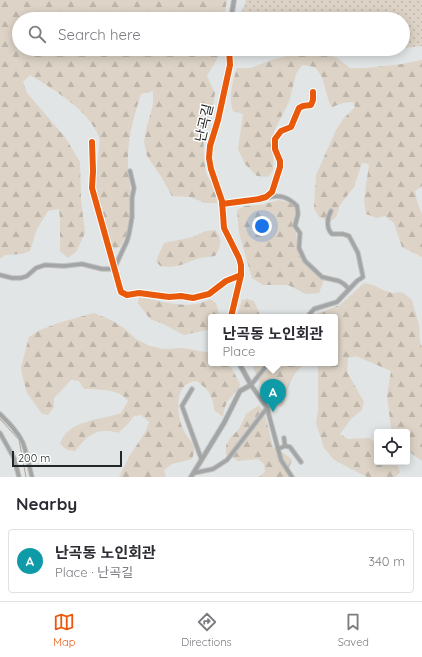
<!DOCTYPE html>
<html lang="en">
<head>
<meta charset="utf-8">
<style>
	body { margin:0; font-family:Quicksand,"Noto Sans KR",sans-serif; background:#f7f7f7; color:#2b2b33 }
	.controls { position:absolute; right:12px; bottom:12px; display:grid; overflow:hidden; border-radius:4px; box-shadow:0 2px 10px #0003 }
	.controls button { width:36px; height:36px; display:grid; place-items:center; padding:0; border:0; border-bottom:1px solid #e1e1e2; background:#fff; color:#2b2b33; font:20px sans-serif }
	.scale { position:absolute; left:12px; bottom:10px; width:110px; box-sizing:border-box; padding-left:4px; border:2px solid #232627; border-top:0; font-size:11px; line-height:14px; white-space:nowrap; color:#232627; -webkit-text-stroke:3px #fff; paint-order:stroke }
	.you { position:absolute; left:262px; top:226px; width:14px; height:14px; margin:-10px; border:3px solid #fff; border-radius:50%; background:#1a73e8; box-shadow:0 0 0 6px #1a73e833 }
	.badge { display:grid; place-items:center; width:26px; height:26px; border-radius:50%; background:#ea580c; color:#fff; font-size:13px; font-weight:700 }
	.pin { position:absolute; translate:-50% -33px; filter:drop-shadow(0 1px 2px #0008) }
	.pin::after { content:''; position:absolute; top:21px; width:14px; height:12px; background:inherit; clip-path:polygon(0 0,100% 0,50% 100%) }
	.popup { position:absolute; left:208px; top:314px; width:130px; height:52px; box-sizing:border-box; display:grid; place-content:center; border-radius:4px; background:#fff; filter:drop-shadow(0 1px 3px #0005); font-size:13px; white-space:nowrap; color:#7c7c81 }
	.popup b { font-size:15px; color:#2b2b33 }
	.popup::after { content:''; position:absolute; left:50%; top:100%; margin-left:-8px; border:8px solid transparent; border-top-color:#fff }
	.list { margin:0; padding:0; list-style:none }
	h2 { display:flex; justify-content:space-between; align-items:center; height:52px; margin:0; padding:0 16px; font-size:17px }
	h2 small { font-size:13px; font-weight:400; color:#7c7c81 }
	.list li { display:grid; grid-template-columns:26px 1fr auto; gap:12px; align-items:center; box-sizing:border-box; height:64px; margin:0 8px 8px; padding:0 8px; border:1px solid #e1e1e2; border-radius:4px }
	.list b { display:block; font-size:15px; white-space:nowrap }
	.list p { margin:0; font-size:13px; white-space:nowrap; color:#7c7c81 }
	.list em { font-size:13px; font-style:normal; color:#7c7c81 }
	.icon { flex:none; width:22px; height:22px; fill:none; stroke:currentColor; stroke-width:2; stroke-linecap:round; stroke-linejoin:round }
	.map { position:relative; flex:none; width:422px; height:477px; overflow:hidden }
	.search { position:absolute; background:#fff; box-shadow:0 2px 10px #0003; left:12px; right:12px; top:12px; height:44px; display:flex; align-items:center; gap:10px; box-sizing:border-box; padding:0 14px; border-radius:22px; color:#7c7c81; font-size:15px }
	.sheet { height:124px; background:#fff }
	nav { display:flex; justify-content:space-around; align-items:center; box-sizing:border-box; height:56px; border-top:1px solid #e1e1e2; background:#fff; font-size:11px; color:#7c7c81 }
	nav a { display:grid; justify-items:center; gap:2px }
	nav .on { color:#ea580c }
	.map>svg:first-child { display:block }
	.grass { fill:url(#grass-dots) }
	.forest { fill:url(#forest-firs) }
	.lines { fill:none; stroke-linecap:round; stroke-linejoin:round }
	.stream { stroke:#b4a390; stroke-width:1 }
	.minor-casing { stroke:#c0c2c3; stroke-width:5.5 }
	.tertiary-casing { stroke:#c0c2c3; stroke-width:6 }
	.minor { stroke:#a4a5a5; stroke-width:3.5 }
	.tertiary { stroke:#a4a5a5; stroke-width:4 }
	.cycleway-casing { stroke:#fff; stroke-width:8 }
	.cycleway { stroke:#e8590c; stroke-width:6 }
	.labels { text-anchor:middle; stroke-width:3; stroke-linejoin:round; paint-order:stroke }
	.street-label { font-size:14px; fill:#232627; stroke:#fff }
</style>
</head>
<body>
<div class="map">
<svg width="422" height="477" viewBox="0 0 422 477">
	<defs>
		<pattern id="grass-dots" width="8" height="8" patternUnits="userSpaceOnUse"><rect width="8" height="8" fill="#ddd3c6"/><path d="M2 2h.1M6 6h.1" fill="none" stroke="#bdb5aa" stroke-width="1.8" stroke-linecap="round"/></pattern>
		<pattern id="forest-firs" width="22" height="20" patternUnits="userSpaceOnUse"><rect width="22" height="20" fill="#ddd3c6"/><path d="M5 1l3.5 6h-7zM16 11l3.5 6h-7z" fill="#bdb5aa"/></pattern>
	</defs>
	<rect width="100%" height="100%" fill="#e1e5e6"/>
	<path class="grass" d="M 246,0 L 422,0 L 422,46 L 403,48 L 403,19 L 239,19 Z"/>
	<g class="forest">
		<path d="M 0,0 L 227,0 L 224,19 L 19,19 L 19,49 L 221,49 L 217,59 L 207,76 L 215,93 L 212,111 L 203,127 L 204,159 L 206,173 L 216,192 L 217,203 L 205,203 L 190,197 L 172,196 L 160,175 L 147,156 L 144,142 L 147,126 L 153,105 L 153,91 L 141,94 C 134,116 127,140 128,163 C 129,186 136,212 127,234 C 125,238 122,243 120,247 L 113,249 C 111,244 107,238 105,233 C 101,223 95,186 96,176 C 96,167 101,144 99,137 C 89,110 53,89 30,75 L 23,82 L 27,93 L 65,137 L 80,162 L 81,199 L 85,233 L 76,252 L 68,258 L 60,251 L 60,219 L 59,209 L 48,211 L 37,229 L 30,251 L 22,254 L 5,255 L 0,259 Z"/>
		<path d="M 311,49 L 337,58 L 350,68 L 367,68 L 402,64 L 422,60 L 422,186 L 415,191 L 417,201 L 422,214 L 422,257 L 402,247 L 394,223 L 385,216 L 377,218 L 366,214 L 364,200 L 369,164 L 362,163 L 354,187 L 340,205 L 336,217 L 330,222 L 319,217 L 314,208 L 316,175 L 336,130 L 343,119 L 355,107 L 353,102 L 343,103 L 332,107 L 329,102 L 322,77 L 315,67 L 302,65 L 296,74 L 289,102 L 274,131 L 273,170 L 268,177 L 257,176 L 245,164 L 238,149 L 243,114 L 233,111 C 228,97 233,81 237,68 L 251,68 L 272,60 Z"/>
		<path d="M 279,200 L 296,205 C 298,227 291,245 308,265 C 313,271 319,273 324,280 L 319,293 L 306,294 L 288,285 L 263,285 L 252,278 L 239,233 L 237,210 L 245,206 L 261,205 Z"/>
		<path d="M 215,230 C 223,240 221,246 215,256 C 210,257 205,257 200,258 C 184,263 178,269 160,266 L 156,261 L 164,243 L 193,237 L 206,231 Z"/>
		<path d="M 364,283 L 373,285 L 383,290 L 392,293 L 402,292 L 412,300 L 419,325 L 420,342 L 422,347 L 422,461 L 407,450 L 407,432 L 393,432 L 391,428 L 387,395 L 391,371 L 356,356 L 348,358 L 347,372 L 364,402 L 362,410 L 351,419 L 340,434 L 348,439 L 370,438 L 377,445 L 377,462 L 396,462 L 400,472 L 396,477 L 367,477 L 334,460 L 324,448 L 316,423 L 318,410 L 318,367 L 310,363 L 335,363 L 335,317 L 313,317 L 314,315 L 340,305 Z"/>
		<path d="M 139,297 C 161,301 190,311 210,299 L 216,303 L 220,317 L 211,317 L 211,329 L 184,335 L 161,323 L 150,319 L 138,303 Z"/>
		<path d="M 247,299 L 254,301 L 261,317 L 237,317 L 242,300 Z"/>
		<path d="M 94,313 L 111,320 L 124,328 L 136,339 L 150,346 L 163,349 L 183,348 L 211,353 L 211,363 L 229,363 L 240,384 L 239,388 L 227,402 L 224,410 L 223,417 L 214,410 C 213,395 209,391 197,381 C 173,382 176,415 184,431 C 186,436 192,441 194,447 C 195,450 193,456 192,459 L 172,464 L 164,470 L 166,477 L 119,477 L 129,457 L 146,431 L 149,422 L 141,415 L 134,416 L 127,425 L 118,433 C 97,426 87,436 75,451 L 67,450 L 60,444 C 67,420 101,420 121,413 L 128,401 C 119,388 98,390 84,389 L 79,381 L 71,380 L 54,398 L 54,407 L 48,415 L 42,414 L 27,393 L 22,375 L 21,367 L 29,337 L 38,331 L 58,323 Z"/>
		<path d="M 251,363 L 261,363 L 274,370 L 280,367 L 284,363 L 306,363 C 292,372 287,388 284,404 L 280,407 L 268,401 Z"/>
		<path d="M 259,405 L 265,415 L 273,447 C 280,452 286,453 292,460 L 287,472 L 290,477 L 259,477 L 265,472 L 264,464 L 258,459 L 238,461 L 226,454 L 226,445 L 231,437 L 239,429 L 246,414 Z"/>
	</g>
	<g class="lines">
		<path class="stream" d="M 0,419 L 19,440 L 26,477"/>
		<defs>
			<g id="minor">
				<path d="M 92,142 L 93,171 L 92,188 L 121,292 L 127,295 L 139,293 L 169,297 L 181,296 L 193,298 L 209,294 L 226,281 L 241,275"/>
				<path d="M 269,197 C 281,195 288,197 297,206 L 298,214 L 295,226 L 300,233 L 299,248 L 305,261 L 322,277 L 339,281 L 344,284 L 349,289"/>
				<path d="M 222,204 L 259,199 L 266,197 L 272,192 L 280,167 L 280,161 L 275,149 L 275,139 L 281,131 L 291,127 L 299,108 L 303,106 L 311,105 L 313,100 L 313,92"/>
				<path d="M 114,269 L 127,241 L 129,234 L 132,217 L 132,198 L 134,188 L 130,171"/>
				<path d="M 0,275 L 12,278 L 21,278 L 27,276 L 36,268 L 45,265 L 64,266 L 82,264 L 102,269 L 114,269"/>
				<path d="M 307,317 L 314,309 L 337,302 L 357,281 L 363,277 L 358,253 L 349,236 L 343,234 L 332,234 C 326,228 327,218 331,211"/>
				<path d="M 270,363 L 267,365 L 251,385 L 267,408 L 281,460 L 292,477"/>
				<path d="M 192,389 L 182,406 L 201,458"/>
				<path d="M 0,414 C 9,423 18,432 23,443 C 27,454 29,466 32,477"/>
				<path d="M 0,433 L 14,458 L 19,477"/>
				<path d="M 284,438 L 285,446"/>
				<path d="M 278,449 L 285,446 L 290,447 L 301,462"/>
				<path d="M 194,473 L 213,469 L 227,460 L 267,408"/>
			</g>
			<g id="tertiary">
				<path d="M 231,19 L 234,0"/>
				<path d="M 229,49 L 230,65 L 218,120 L 210,146 L 209,158 L 211,169 L 222,201 L 224,228 L 239,258 L 241,265 L 241,275 L 231,317"/>
				<path d="M 191,477 L 224,423 L 240,391 L 251,385 L 239,363"/>
			</g>
		</defs>
		<use href="#minor" class="minor-casing"/>
		<use href="#tertiary" class="tertiary-casing"/>
		<use href="#minor" class="minor"/>
		<use href="#tertiary" class="tertiary"/>
		<defs>
			<g id="cycleway">
				<path d="M 229,49 L 230,65 L 218,120 L 210,146 L 209,158 L 211,169 L 222,201 L 224,228 L 239,258 L 241,265 L 241,275 L 231,317"/>
				<path d="M 92,142 L 93,171 L 92,188 L 121,292 L 127,295 L 139,293 L 169,297 L 181,296 L 193,298 L 209,294 L 226,281 L 241,275"/>
				<path d="M 222,204 L 259,199 L 266,197 L 272,192 L 280,167 L 280,161 L 275,149 L 275,139 L 281,131 L 291,127 L 299,108 L 303,106 L 311,105 L 313,100 L 313,92"/>
			</g>
		</defs>
		<use href="#cycleway" class="cycleway-casing"/>
		<use href="#cycleway" class="cycleway"/>
	</g>
	<g class="labels">
		<g class="street-label">
			<text transform="translate(204 123) rotate(-77)" y="5">난곡길</text>
		</g>
	</g>
</svg>
<div class="controls">
<button><svg class="icon" aria-label="locate" viewBox="0 0 24 24"><circle cx="12" cy="12" r="6"/><path d="M12 2v4M12 18v4M2 12h4M18 12h4"/></svg></button>
</div>
<div class="scale">200 m</div>
<div class="you"></div>
<div class="pin badge" style="left:273px;top:412px;background:#0f9aa8">A</div>
<div class="popup"><b>난곡동 노인회관</b>Place</div>
<div class="search"><svg class="icon" aria-label="search" viewBox="0 0 24 24"><circle cx="10" cy="10" r="6"/><path d="M15 15l6 6"/></svg>Search here</div>
</div>
<section class="sheet">
<h2>Nearby<small></small></h2>
<ul class="list">
<li><span class="badge" style="background:#0f9aa8">A</span><div><b>난곡동 노인회관</b><p>Place · 난곡길</p></div><em>340 m</em></li>
</ul>
</section>
<nav>
<a class="on"><svg class="icon" aria-label="map" viewBox="0 0 24 24"><path d="M3 6l6-2 6 2 6-2v14l-6 2-6-2-6 2zM9 4v14M15 6v14"/></svg>Map</a>
<a><svg class="icon" aria-label="directions" viewBox="0 0 24 24"><path d="M12 3l9 9-9 9-9-9zM9 14v-3h6M13 9l2 2-2 2"/></svg>Directions</a>
<a><svg class="icon" aria-label="saved" viewBox="0 0 24 24"><path d="M7 4h10v16l-5-4-5 4z"/></svg>Saved</a>
</nav>
</body>
</html>
